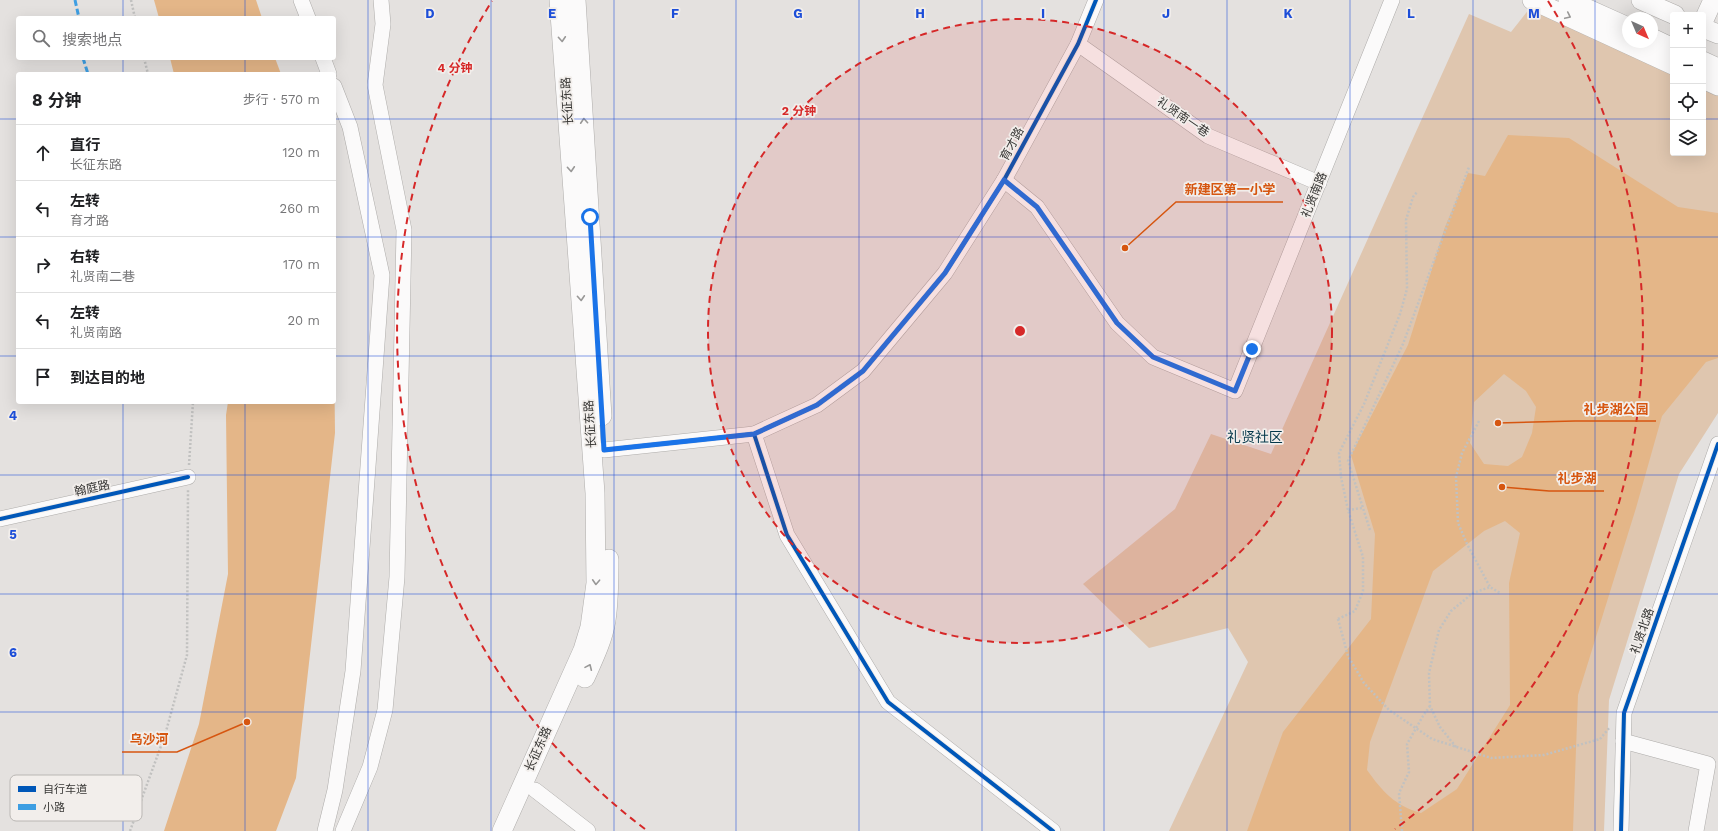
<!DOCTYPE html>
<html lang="zh">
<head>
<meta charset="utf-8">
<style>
	body { margin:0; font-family:"Work Sans","Noto Sans SC",sans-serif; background:#f2f2f2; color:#202124 }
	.controls { position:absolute; right:12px; top:12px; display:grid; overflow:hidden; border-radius:4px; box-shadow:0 4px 16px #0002 }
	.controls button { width:36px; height:36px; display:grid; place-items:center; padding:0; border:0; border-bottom:1px solid #e0e0e0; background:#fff; color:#202124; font:20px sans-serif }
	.compass { position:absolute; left:1622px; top:12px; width:36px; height:36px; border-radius:50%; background:#fff; box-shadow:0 4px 16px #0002; rotate:136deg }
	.stop { position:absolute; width:12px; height:12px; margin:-9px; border:3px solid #1a73e8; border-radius:50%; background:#fff }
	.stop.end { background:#1a73e8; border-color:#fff; box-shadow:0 1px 4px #0008 }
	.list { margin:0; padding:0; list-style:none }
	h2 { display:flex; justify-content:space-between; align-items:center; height:52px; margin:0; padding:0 16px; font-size:17px }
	h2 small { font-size:13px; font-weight:400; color:#757577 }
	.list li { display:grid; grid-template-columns:26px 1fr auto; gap:12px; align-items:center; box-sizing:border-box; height:56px; padding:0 16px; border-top:1px solid #e0e0e0 }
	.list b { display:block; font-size:15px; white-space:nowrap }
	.list p { margin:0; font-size:13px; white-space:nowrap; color:#757577 }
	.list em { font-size:13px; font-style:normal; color:#757577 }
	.icon { flex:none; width:22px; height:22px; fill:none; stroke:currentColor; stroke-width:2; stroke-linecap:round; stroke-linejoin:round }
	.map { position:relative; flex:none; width:1718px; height:831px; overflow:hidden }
	.search { position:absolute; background:#fff; box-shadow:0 4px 16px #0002; left:16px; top:16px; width:320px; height:44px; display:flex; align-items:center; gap:10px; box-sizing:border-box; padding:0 14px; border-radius:4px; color:#757577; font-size:15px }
	.panel { position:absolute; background:#fff; box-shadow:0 4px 16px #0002; left:16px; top:72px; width:320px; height:332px; border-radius:4px }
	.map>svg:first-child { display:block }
	.green { fill:#dfc6af }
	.water { fill:#e4b688; fill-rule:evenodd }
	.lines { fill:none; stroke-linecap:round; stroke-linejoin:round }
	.minor-casing { stroke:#aeacaa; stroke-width:16 }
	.major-casing { stroke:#aeacaa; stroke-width:20 }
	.path { stroke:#c1c1c0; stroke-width:2.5; stroke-dasharray:2 2; stroke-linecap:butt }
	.minor { stroke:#fbfafa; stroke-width:15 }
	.major { stroke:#fbfafa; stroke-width:19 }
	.path-bridge { stroke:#c1c1c0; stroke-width:2.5; stroke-dasharray:2 2; stroke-linecap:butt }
	.quiet { stroke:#3e9ee2; stroke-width:3; stroke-dasharray:6 3; stroke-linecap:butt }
	.cycleway-casing { stroke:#f2eeeb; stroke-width:6 }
	.cycleway { stroke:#0057b8; stroke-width:4 }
	.oneway { stroke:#999897 }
	.route { stroke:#1a73e8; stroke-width:5 }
	.grid { fill:none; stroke:#1d4ed8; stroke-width:1; stroke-opacity:0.55 }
	.ring { fill:none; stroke:#d62828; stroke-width:2; stroke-dasharray:7 5 }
	.labels { text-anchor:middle; stroke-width:3.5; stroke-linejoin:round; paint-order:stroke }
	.street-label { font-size:12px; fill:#373634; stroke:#f2eeeb }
	.quarter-label { font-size:14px; fill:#04374a; stroke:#f2eeeb }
	.key { fill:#f2eeeb; stroke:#bab7b4; stroke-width:1 }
	.key-label { font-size:11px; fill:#373634 }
	.grid-label { font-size:13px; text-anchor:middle; font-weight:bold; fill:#1d4ed8; stroke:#f2eeeb; stroke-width:3.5; stroke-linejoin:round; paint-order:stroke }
	.centre { fill:#d62828; stroke:#f2eeeb; stroke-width:2 }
	.ring-label { font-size:12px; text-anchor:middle; font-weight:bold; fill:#d62828; stroke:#f2eeeb; stroke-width:3.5; stroke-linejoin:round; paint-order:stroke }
	.leader { fill:none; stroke:#d65610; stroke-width:1.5 }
	.callout-dot { fill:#d65610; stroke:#f2eeeb; stroke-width:1.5 }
	.callout-label { font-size:13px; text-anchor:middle; font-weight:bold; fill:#d65610; stroke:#f2eeeb; stroke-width:3.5; stroke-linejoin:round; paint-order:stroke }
</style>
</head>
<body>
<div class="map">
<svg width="1718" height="831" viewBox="0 0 1718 831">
	<rect width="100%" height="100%" fill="#e4e1df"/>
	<path class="green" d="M 1530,8 L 1673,75 L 1673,153 L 1703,153 L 1703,89 L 1718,96 L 1718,413 L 1679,474 L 1609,700 L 1604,831 L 1169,831 L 1248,662 L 1228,628 L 1149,648 L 1083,584 L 1175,509 L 1211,434 L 1271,454 L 1469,14 L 1511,32 Z"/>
	<g class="water">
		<path d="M 154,0 L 256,0 L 262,18 L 159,18 Z"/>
		<path d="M 170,58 L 275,58 L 281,74 L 174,74 Z"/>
		<path d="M 1508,135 L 1569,138 L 1678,207 L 1718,213 L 1718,358 L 1706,362 L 1662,416 L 1636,508 L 1578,695 L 1573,831 L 1247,831 L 1283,732 L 1371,619 L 1375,534 L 1351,455 L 1408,345 L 1445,227 L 1468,173 L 1485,176 ZM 1504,374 L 1526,391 L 1536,407 L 1532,433 L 1522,457 L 1508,466 L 1484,464 L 1470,443 L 1474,402 ZM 1505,521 L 1520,533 L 1509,583 L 1510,705 L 1457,789 L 1421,813 C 1395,806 1382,791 1367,770 L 1370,742 L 1433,571 L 1484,531 Z"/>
		<path d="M 334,350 L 335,433 L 296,778 L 276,831 L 164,831 L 199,724 L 228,574 L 226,415 L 228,402 L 334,402 Z"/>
	</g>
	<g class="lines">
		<defs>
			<g id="minor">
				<path d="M 301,0 L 308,18"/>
				<path d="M 1078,44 L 1208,136 L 1319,183"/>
				<path d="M 323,58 L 329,74"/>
				<path d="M 1004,180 L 1037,207 L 1117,323 L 1153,357 L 1235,391 L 1392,0"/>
				<path d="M 754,434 L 787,535 L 888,702 L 1053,831"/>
				<path d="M 604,450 L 754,434 L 817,405 L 863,371 L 945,273 L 1004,180 L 1078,44 L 1096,0"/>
				<path d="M 0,519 L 188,477"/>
				<path d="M 1623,741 L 1708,764 L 1696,831"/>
				<path d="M 535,790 L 588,831"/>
				<path d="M 325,831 L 335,790 L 353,671 L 382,275 L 350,127 L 334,86"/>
				<path d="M 343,831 L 370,767 L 385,710 L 397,577 L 404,230 L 375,85 L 383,24 L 381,0"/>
				<path d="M 1621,831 L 1624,713 L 1718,444"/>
			</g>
			<g id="major">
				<path d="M 576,0 L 602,416"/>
				<path d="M 1532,0 L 1673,65"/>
				<path d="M 1568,0 L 1628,27"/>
				<path d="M 1641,0 L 1675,15"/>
				<path d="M 1703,22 L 1713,0"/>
				<path d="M 1703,28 L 1718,34"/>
				<path d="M 1652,38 L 1673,48"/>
				<path d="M 1703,61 L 1718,68"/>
				<path d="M 1703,79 L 1718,86"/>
				<path d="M 585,678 C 593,660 603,640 606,620 C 609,600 609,579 609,559"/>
				<path d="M 502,831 L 583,650 L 590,627 L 596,583 L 595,493 L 559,0"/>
			</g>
		</defs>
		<use href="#minor" class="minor-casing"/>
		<use href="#major" class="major-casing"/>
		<g class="path">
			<path d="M 131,0 L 135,18"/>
			<path d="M 144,58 L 148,74"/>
			<path d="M 1479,421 L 1462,453 L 1456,477 L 1458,523 L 1467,544 L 1490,587"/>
			<path d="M 189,465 L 193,402"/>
			<path d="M 1348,510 L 1362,508"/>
			<path d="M 1370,530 L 1348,461 L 1403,344 L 1469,167"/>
			<path d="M 1338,619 L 1355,611 L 1363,591 L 1363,557 L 1348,510 L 1341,477 L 1339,453 L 1364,404 L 1400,314 L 1407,289 L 1406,220 L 1413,197 L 1417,192"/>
			<path d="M 1600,739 L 1610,727"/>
			<path d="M 1456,747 L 1440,727 L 1430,706 L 1429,673 L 1439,630 L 1451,611 L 1473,593 L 1490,587 L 1500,593"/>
			<path d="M 130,831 L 165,735 L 187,655 L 188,490"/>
			<path d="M 1402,831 L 1399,793 L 1409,772 L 1407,744 L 1423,716 L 1430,706"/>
		</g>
		<use href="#minor" class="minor"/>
		<use href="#major" class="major"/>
		<path class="path-bridge" d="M 1338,619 L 1348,656 L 1364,683 L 1389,710 L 1432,739 L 1491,758 L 1544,755 L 1600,739"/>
		<g class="quiet">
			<path d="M 75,0 L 79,18"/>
			<path d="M 83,58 L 88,74"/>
		</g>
		<defs>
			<g id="cycleway">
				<path d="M 754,434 L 787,535 L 888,702 L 1053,831"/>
				<path d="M 604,450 L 754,434 L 817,405 L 863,371 L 945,273 L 1004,180 L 1078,44 L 1096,0"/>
				<path d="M 0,519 L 188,477"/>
				<path d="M 1621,831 L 1624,713 L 1718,444"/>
			</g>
		</defs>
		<use href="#cycleway" class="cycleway-casing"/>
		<use href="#cycleway" class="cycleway"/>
	</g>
	<defs><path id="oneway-chevron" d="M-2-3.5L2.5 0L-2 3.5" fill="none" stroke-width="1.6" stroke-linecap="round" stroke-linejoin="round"/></defs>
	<g class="oneway">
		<use href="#oneway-chevron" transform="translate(1568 16) rotate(25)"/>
		<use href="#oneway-chevron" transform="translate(562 39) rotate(86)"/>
		<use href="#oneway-chevron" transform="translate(584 121) rotate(-94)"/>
		<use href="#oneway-chevron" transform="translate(571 169) rotate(86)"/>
		<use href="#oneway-chevron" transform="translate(581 298) rotate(86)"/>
		<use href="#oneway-chevron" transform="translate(596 582) rotate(93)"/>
		<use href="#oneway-chevron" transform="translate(589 667) rotate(-66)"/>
	</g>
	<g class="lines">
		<path class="route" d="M 590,217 L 604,450 L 754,434 L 817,405 L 863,371 L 945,273 L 1004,180 L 1037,207 L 1117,323 L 1153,357 L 1235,391 L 1252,349"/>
	</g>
	<path class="grid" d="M 123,0 L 123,18M 245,0 L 245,18M 368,0 L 368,831M 491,0 L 491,831M 614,0 L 614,831M 736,0 L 736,831M 859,0 L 859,831M 982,0 L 982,831M 1104,0 L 1104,831M 1227,0 L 1227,831M 1350,0 L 1350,831M 1473,0 L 1473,831M 1595,0 L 1595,831M 123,58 L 123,74M 245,58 L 245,74M 0,119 L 18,119M 334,119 L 1673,119M 1703,119 L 1718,119M 0,237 L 18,237M 334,237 L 1718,237M 0,356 L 18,356M 334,356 L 1718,356M 123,402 L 123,831M 245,402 L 245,831M 0,475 L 1718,475M 0,594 L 1718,594M 0,712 L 1718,712"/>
	<circle cx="1020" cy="331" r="312" fill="#d62828" fill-opacity=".12"/>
	<g class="ring">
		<circle cx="1020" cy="331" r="312"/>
		<path d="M645 829A623 623 0 0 1 492 1M1548 1A623 623 0 0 1 1395 829"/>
	</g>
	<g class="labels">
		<g class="street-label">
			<text transform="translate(567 101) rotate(-94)" y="4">长征东路</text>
			<text transform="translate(1183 117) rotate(34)" y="4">礼贤南一巷</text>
			<text transform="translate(1012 144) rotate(-62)" y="4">育才路</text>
			<text transform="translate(1314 195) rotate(-68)" y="4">礼贤南路</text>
			<text transform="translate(590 424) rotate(-94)" y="4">长征东路</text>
			<text transform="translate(92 488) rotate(-12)" y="4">翰庭路</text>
			<text transform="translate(1642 631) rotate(-71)" y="4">礼贤北路</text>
			<text transform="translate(538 749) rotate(-66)" y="4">长征东路</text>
		</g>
		<g class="quarter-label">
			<text x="1255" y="442">礼贤社区</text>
		</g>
	</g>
	<rect x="10" y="775" width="132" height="46" rx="6" class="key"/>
	<rect x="18" y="786" width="18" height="6" fill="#0057b8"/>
	<rect x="18" y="804" width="18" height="6" fill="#3e9ee2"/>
	<g class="key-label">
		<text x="43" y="793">自行车道</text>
		<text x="43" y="811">小路</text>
	</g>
	<g class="grid-label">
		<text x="430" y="18">D</text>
		<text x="552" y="18">E</text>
		<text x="675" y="18">F</text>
		<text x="798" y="18">G</text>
		<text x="920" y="18">H</text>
		<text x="1043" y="18">I</text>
		<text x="1166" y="18">J</text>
		<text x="1288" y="18">K</text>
		<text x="1411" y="18">L</text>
		<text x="1534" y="18">M</text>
		<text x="13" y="420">4</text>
		<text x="13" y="539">5</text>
		<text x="13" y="657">6</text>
	</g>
	<circle cx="1020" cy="331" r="6" class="centre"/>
	<g class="ring-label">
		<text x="455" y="72">4 分钟</text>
		<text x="799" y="115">2 分钟</text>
	</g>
	<path class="leader" d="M1125 248L1176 202H1283M1498 423L1575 421H1656M1502 487L1549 491H1604M247 722L177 752H122"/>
	<g class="callout-dot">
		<circle cx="1125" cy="248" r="4"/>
		<circle cx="1498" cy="423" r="4"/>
		<circle cx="1502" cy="487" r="4"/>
		<circle cx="247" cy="722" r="4"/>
	</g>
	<g class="callout-label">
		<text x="1230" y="194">新建区第一小学</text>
		<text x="1616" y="414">礼步湖公园</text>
		<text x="1577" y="483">礼步湖</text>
		<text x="149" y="744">乌沙河</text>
	</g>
</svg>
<div class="controls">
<button>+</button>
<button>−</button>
<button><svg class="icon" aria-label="locate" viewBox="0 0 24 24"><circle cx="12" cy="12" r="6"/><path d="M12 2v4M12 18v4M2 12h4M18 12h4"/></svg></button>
<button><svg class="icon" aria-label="layers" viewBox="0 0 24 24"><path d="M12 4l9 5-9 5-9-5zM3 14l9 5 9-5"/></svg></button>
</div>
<svg class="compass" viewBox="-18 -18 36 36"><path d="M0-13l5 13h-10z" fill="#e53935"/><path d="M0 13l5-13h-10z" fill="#757577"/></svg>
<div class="stop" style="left:590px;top:217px"></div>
<div class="stop end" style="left:1252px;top:349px"></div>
<div class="search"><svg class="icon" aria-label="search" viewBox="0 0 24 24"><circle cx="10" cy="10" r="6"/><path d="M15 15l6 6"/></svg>搜索地点</div>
<section class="panel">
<h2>8 分钟<small>步行 · 570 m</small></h2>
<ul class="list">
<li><svg class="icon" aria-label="ahead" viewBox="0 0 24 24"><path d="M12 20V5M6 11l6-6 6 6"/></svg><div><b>直行</b><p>长征东路</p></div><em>120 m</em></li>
<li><svg class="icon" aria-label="left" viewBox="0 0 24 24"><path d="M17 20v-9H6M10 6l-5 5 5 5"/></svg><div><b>左转</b><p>育才路</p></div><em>260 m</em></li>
<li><svg class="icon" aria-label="right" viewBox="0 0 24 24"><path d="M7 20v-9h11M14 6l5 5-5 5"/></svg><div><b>右转</b><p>礼贤南二巷</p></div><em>170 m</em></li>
<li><svg class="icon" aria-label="left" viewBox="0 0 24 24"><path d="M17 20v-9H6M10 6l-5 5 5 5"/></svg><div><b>左转</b><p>礼贤南路</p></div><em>20 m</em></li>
<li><svg class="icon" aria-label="arrive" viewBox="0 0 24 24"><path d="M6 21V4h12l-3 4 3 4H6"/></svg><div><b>到达目的地</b></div></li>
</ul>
</section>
</div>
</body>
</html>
